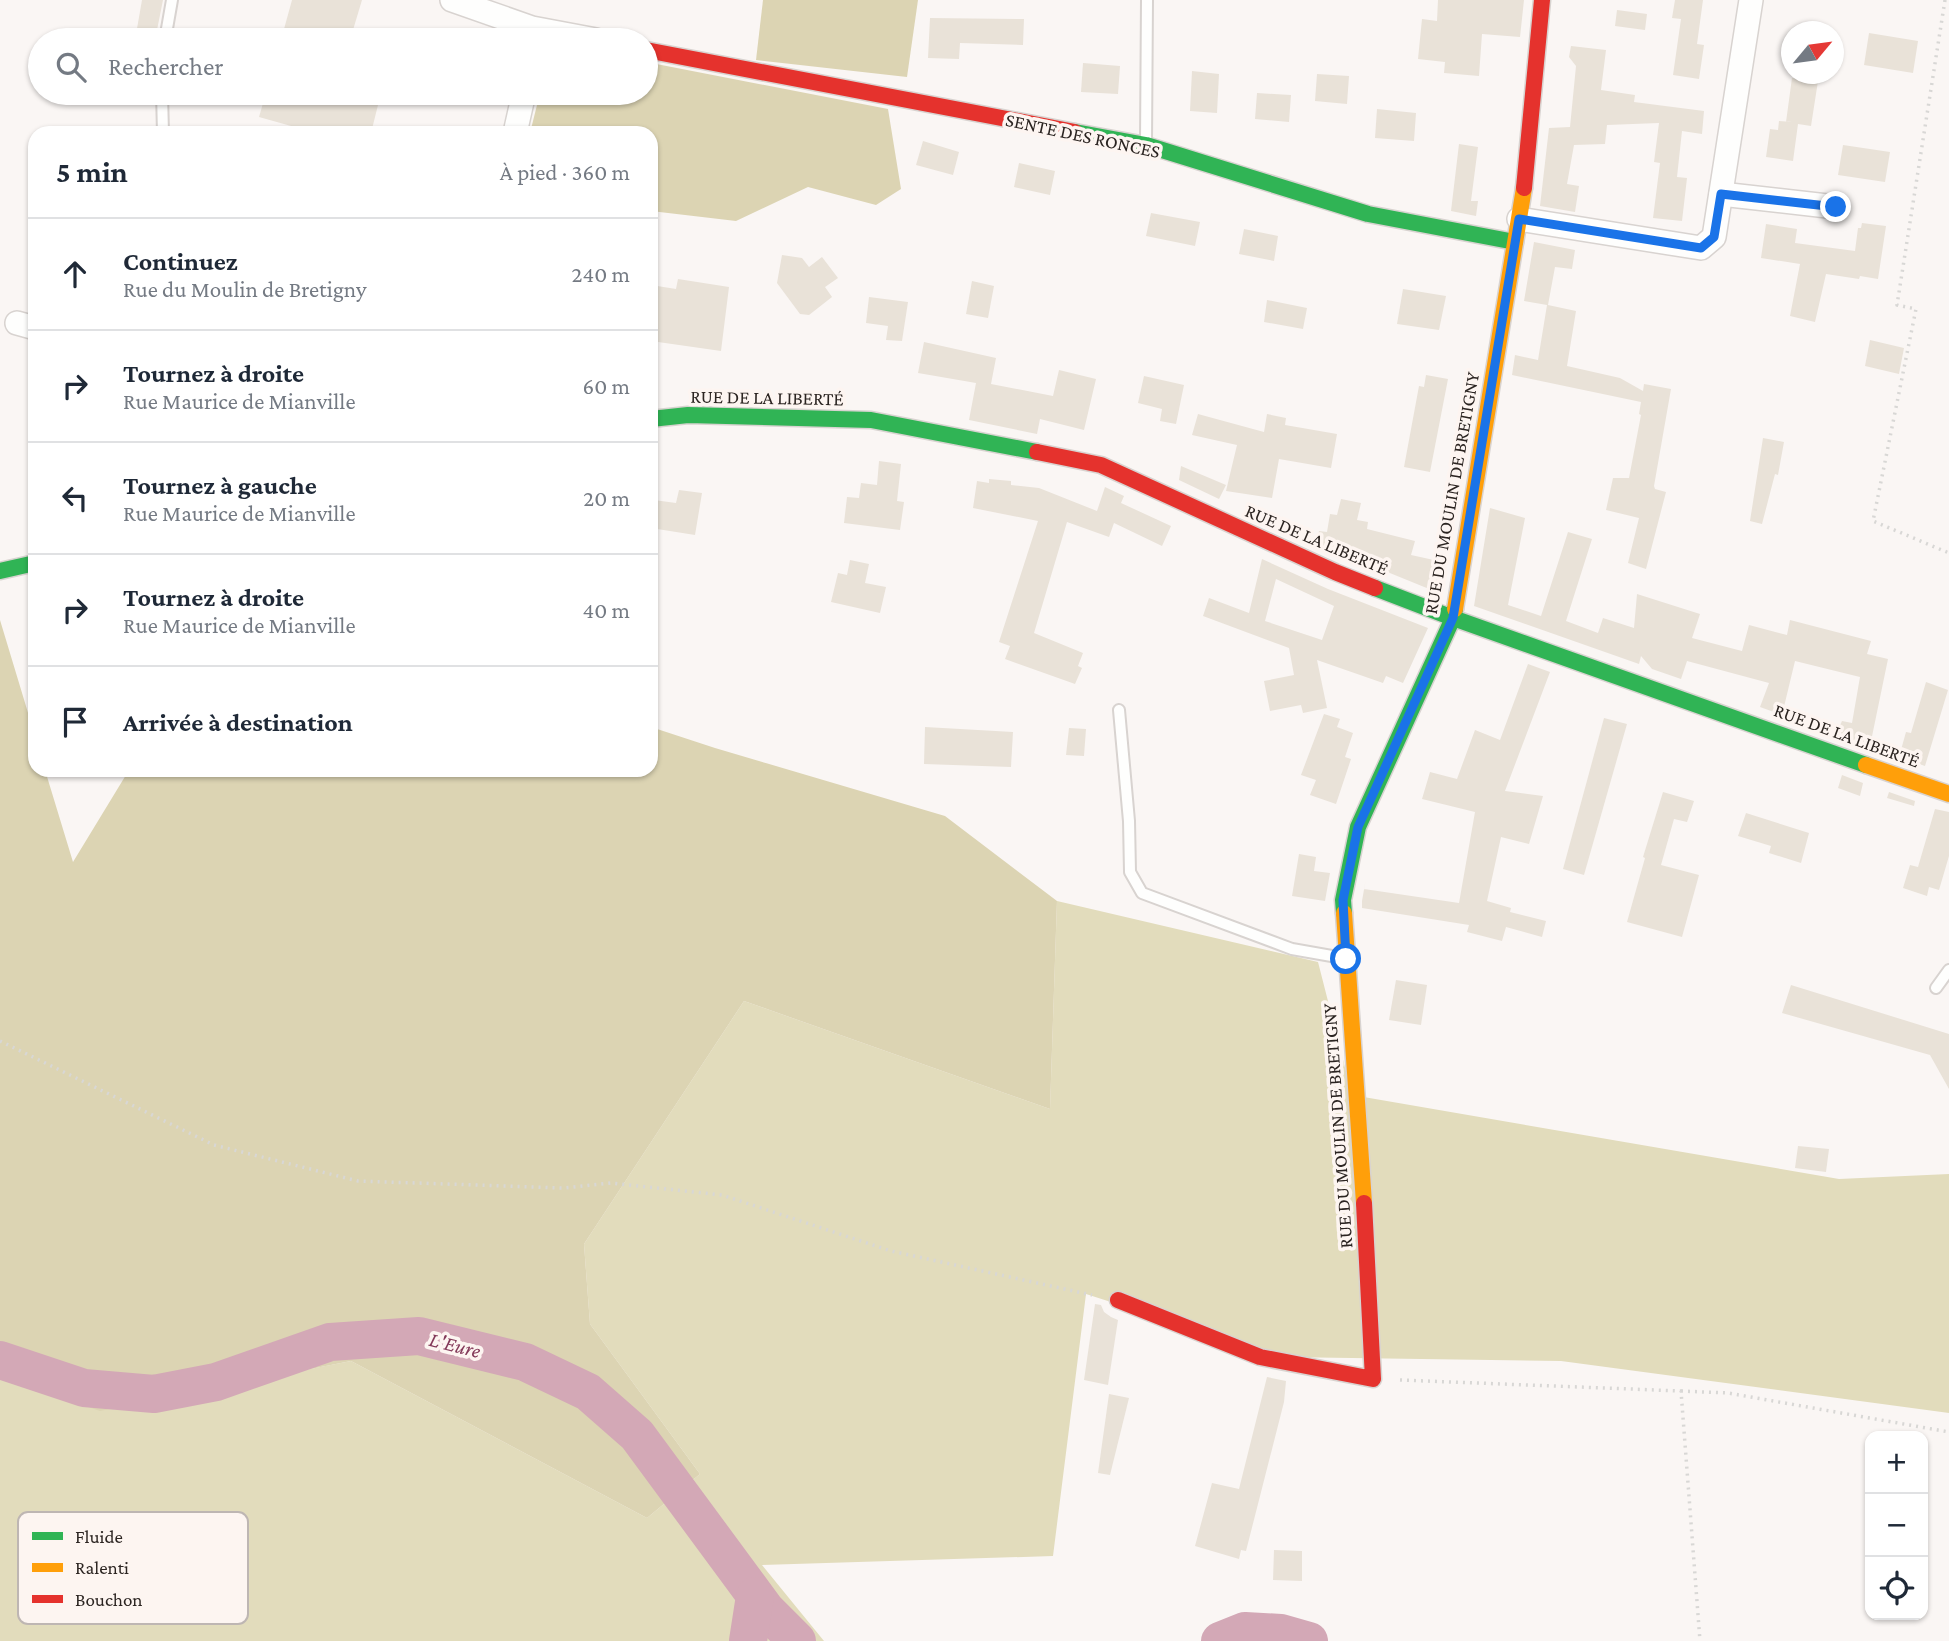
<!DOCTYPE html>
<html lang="fr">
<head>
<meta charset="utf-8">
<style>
	body { margin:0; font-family:"Crimson Pro",serif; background:#f6f6f7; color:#1f2937 }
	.controls { position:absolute; right:21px; bottom:21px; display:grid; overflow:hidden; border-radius:14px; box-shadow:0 2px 5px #0004 }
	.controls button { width:63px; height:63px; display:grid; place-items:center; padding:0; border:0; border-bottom:2px solid #e0e1e3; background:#fff; color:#1f2937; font:35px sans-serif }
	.compass { position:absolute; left:1781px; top:21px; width:63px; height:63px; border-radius:50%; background:#fff; box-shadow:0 2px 5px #0004; rotate:61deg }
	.stop { position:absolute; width:21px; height:21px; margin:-16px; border:5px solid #1a73e8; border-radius:50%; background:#fff }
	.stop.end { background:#1a73e8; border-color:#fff; box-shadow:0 2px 7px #0008 }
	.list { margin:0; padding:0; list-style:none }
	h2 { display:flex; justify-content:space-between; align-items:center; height:91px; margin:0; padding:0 28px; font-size:30px }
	h2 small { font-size:23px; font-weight:400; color:#747a83 }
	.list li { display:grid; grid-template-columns:46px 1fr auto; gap:21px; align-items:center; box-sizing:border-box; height:112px; padding:0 28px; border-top:2px solid #e0e1e3 }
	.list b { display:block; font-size:26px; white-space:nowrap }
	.list p { margin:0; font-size:23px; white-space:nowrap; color:#747a83 }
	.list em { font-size:23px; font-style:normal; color:#747a83 }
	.icon { flex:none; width:38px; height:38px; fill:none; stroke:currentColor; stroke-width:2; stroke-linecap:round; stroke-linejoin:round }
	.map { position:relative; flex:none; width:1949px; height:1641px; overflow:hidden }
	.search { position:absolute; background:#fff; box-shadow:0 2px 5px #0004; left:28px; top:28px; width:630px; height:77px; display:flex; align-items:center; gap:18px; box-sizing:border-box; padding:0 24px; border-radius:38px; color:#747a83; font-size:26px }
	.panel { position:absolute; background:#fff; box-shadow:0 2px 5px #0004; left:28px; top:126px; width:630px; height:651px; border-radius:21px }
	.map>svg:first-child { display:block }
	.green { fill:#e2dcbc }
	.forest { fill:#dcd4b3 }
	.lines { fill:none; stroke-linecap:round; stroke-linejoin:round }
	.river { stroke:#d3a8b6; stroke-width:38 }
	.building { fill:#e9e2d8; fill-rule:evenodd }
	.lane-casing { stroke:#d8d3d0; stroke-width:14 }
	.street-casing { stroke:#d8d3d0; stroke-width:26 }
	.fast-casing { stroke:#d8d3d0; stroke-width:19 }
	.slow-casing { stroke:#d8d3d0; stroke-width:19 }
	.jam-casing { stroke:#d8d3d0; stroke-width:19 }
	.path { stroke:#d8d7d5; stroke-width:3.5; stroke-dasharray:2 5; stroke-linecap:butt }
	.lane { stroke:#fefefd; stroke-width:10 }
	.street { stroke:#fefefd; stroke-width:23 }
	.fast { stroke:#30b455; stroke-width:16 }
	.slow { stroke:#ff9f0a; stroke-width:16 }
	.jam { stroke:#e5322d; stroke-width:16 }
	.route { stroke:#1a73e8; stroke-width:9 }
	.labels { text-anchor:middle; stroke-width:7; stroke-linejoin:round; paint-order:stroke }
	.street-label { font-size:19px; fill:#2b2421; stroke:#fdf5f1 }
	.water-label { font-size:21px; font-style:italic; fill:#833959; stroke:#fdf5f1 }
	.key { fill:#fdf5f1; stroke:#beb6b3; stroke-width:2 }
	.key-label { font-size:19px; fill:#2b2421 }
</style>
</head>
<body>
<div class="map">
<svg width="1949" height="1641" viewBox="0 0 1949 1641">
	<rect width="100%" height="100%" fill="#faf6f4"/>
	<path class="green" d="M 1057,901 L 1318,962 L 1352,1095 L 1839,1179 L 1949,1174 L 1949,1413 L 1561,1361 L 1282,1357 L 1086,1294 L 1053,1556 L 762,1565 L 824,1641 L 0,1641 L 0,1377 L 100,1410 L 351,1361 L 647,1518 L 700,1474 L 590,1324 L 584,1244 L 744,1001 L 1050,1109 Z"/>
	<g class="forest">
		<path d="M 763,0 L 918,0 L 907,77 L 756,60 Z"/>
		<path d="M 646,62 L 888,109 L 901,189 L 876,205 L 808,187 L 736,221 L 651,211 L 651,133 L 530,133 L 540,93 L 646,93 Z"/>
		<path d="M 0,620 L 35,736 L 35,770 L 45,770 L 73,862 L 129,770 L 651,770 L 651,727 L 715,748 L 945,816 L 1057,901 L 1050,1109 L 744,1001 L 584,1244 L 590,1324 L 700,1474 L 647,1518 L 351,1361 L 100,1411 L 0,1377 Z"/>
	</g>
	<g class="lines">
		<g class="river">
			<path d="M 0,1360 L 84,1388 L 154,1394 L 216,1382 L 330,1342 L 419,1336 L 525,1362 L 588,1392 L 637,1435 L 766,1610 L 797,1641"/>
			<path d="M 748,1641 L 755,1596"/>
			<path d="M 1220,1641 L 1245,1631 L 1281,1633 L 1309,1641"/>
		</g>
	</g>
	<g class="building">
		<path d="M 142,0 L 163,0 L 155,40 L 135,40 Z"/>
		<path d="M 292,0 L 362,0 L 350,40 L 281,40 Z"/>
		<path d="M 1438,0 L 1524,0 L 1520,37 L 1482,34 L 1479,76 L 1444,73 L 1445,62 L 1418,59 L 1422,19 L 1437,21 Z"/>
		<path d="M 1675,0 L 1703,0 L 1697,44 L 1704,45 L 1699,79 L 1673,75 L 1681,19 L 1672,18 Z"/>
		<path d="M 1617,10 L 1647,14 L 1645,30 L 1615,26 Z"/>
		<path d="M 930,18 L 1024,19 L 1023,45 L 960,43 L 959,59 L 928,58 Z"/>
		<path d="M 1869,33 L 1918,41 L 1913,73 L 1864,65 Z"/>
		<path d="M 1571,46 L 1606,50 L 1601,90 L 1635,95 L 1634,102 L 1704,111 L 1702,134 L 1682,131 L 1677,177 L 1687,178 L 1682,221 L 1653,218 L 1660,163 L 1654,162 L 1659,123 L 1607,125 L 1605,144 L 1574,145 L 1567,184 L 1579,186 L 1575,212 L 1540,206 L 1549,128 L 1570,127 L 1576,66 L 1569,57 Z"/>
		<path d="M 1083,63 L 1120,66 L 1118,94 L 1081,92 Z"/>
		<path d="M 1192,71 L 1219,74 L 1217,113 L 1190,111 Z"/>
		<path d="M 1317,74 L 1349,76 L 1347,104 L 1315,101 Z"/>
		<path d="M 1792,78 L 1818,81 L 1811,126 L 1798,124 L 1793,161 L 1766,157 L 1770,129 L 1778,130 L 1779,121 L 1792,122 L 1786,122 Z"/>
		<path d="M 266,93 L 331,93 L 378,105 L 371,133 L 316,133 L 259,117 Z"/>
		<path d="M 1257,93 L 1291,95 L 1289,122 L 1255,119 Z"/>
		<path d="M 1377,109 L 1416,113 L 1414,141 L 1375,138 Z"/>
		<path d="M 923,141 L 959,152 L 953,175 L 916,165 Z"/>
		<path d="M 1459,144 L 1478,147 L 1471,201 L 1478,201 L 1476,216 L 1451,211 Z"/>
		<path d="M 1843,145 L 1890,152 L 1885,182 L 1838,175 Z"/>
		<path d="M 1019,163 L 1055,171 L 1050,195 L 1014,187 Z"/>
		<path d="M 1151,213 L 1200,222 L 1195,246 L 1146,236 Z"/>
		<path d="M 1862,223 L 1886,226 L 1878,279 L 1860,276 L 1859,279 L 1826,274 L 1815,322 L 1790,316 L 1800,264 L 1761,258 L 1766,224 L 1797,229 L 1795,243 L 1855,251 L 1858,228 L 1861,228 Z"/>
		<path d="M 1244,229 L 1278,236 L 1274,261 L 1239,254 Z"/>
		<path d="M 1534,242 L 1575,250 L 1572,269 L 1555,267 L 1548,305 L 1576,311 L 1567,366 L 1620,378 L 1643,391 L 1644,384 L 1671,389 L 1654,486 L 1655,489 L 1666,492 L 1646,569 L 1628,563 L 1639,518 L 1606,510 L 1613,478 L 1629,478 L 1641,415 L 1639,414 L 1641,402 L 1512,375 L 1515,355 L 1538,360 L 1547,305 L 1524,301 Z"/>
		<path d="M 782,255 L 802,258 L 809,267 L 822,257 L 838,278 L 825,287 L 832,297 L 809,315 L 800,314 L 777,283 Z"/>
		<path d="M 678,279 L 729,287 L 721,351 L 651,341 L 651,285 L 676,289 Z"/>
		<path d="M 972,281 L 994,286 L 988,318 L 966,314 Z"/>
		<path d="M 1403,289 L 1446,296 L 1439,330 L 1397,324 Z"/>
		<path d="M 869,297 L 908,302 L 902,341 L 886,340 L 888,326 L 866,323 Z"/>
		<path d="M 1267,300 L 1307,308 L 1303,329 L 1264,322 Z"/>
		<path d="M 1870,340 L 1904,348 L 1899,374 L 1865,366 Z"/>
		<path d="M 924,342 L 996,358 L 991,384 L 1053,396 L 1059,370 L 1096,379 L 1084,430 L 1040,419 L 1037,434 L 969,420 L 976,383 L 918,373 Z"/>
		<path d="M 1426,375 L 1448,379 L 1430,472 L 1404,467 L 1419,386 L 1424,387 Z"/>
		<path d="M 1144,376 L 1184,385 L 1176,424 L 1160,421 L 1162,409 L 1138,403 Z"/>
		<path d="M 1198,414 L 1264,432 L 1267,414 L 1286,418 L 1285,425 L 1337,434 L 1331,468 L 1279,459 L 1272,498 L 1226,491 L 1237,445 L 1192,435 Z"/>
		<path d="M 1763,438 L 1784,442 L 1778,475 L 1775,474 L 1762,524 L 1750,521 Z"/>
		<path d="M 879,461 L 901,464 L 897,501 L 904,502 L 900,530 L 844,523 L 847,497 L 859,498 L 861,483 L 877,485 Z"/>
		<path d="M 1181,466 L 1226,485 L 1219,499 L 1179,480 Z"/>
		<path d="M 989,479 L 1011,481 L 1011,485 L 1039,488 L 1097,511 L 1105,487 L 1124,496 L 1121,503 L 1171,526 L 1162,546 L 1114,523 L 1109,537 L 1067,522 L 1034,633 L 1083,653 L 1078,666 L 1082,668 L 1075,684 L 1005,659 L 1010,646 L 999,642 L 1038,521 L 973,508 L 977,481 L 989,483 Z"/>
		<path d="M 679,490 L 702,493 L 695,535 L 651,528 L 654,500 L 676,503 Z"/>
		<path d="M 1341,499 L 1361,503 L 1357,520 L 1368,522 L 1367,529 L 1415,541 L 1411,555 L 1443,562 L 1444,558 L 1439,593 L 1316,543 L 1319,531 L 1327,532 L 1330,514 L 1337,515 Z"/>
		<path d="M 1490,508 L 1525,518 L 1508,605 L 1541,616 L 1568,532 L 1592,539 L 1566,621 L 1598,633 L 1603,618 L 1634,628 L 1637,594 L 1700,614 L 1692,638 L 1742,651 L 1749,625 L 1787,635 L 1790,620 L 1871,641 L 1867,654 L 1888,659 L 1870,746 L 1836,734 L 1842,721 L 1852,723 L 1860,677 L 1795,661 L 1782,715 L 1760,707 L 1769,683 L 1687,661 L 1681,679 L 1652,669 L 1641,656 L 1639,664 L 1474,606 Z"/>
		<path d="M 1262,559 L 1328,589 L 1428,628 L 1403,683 L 1386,676 L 1383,683 L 1317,660 L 1327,708 L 1303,713 L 1301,705 L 1270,711 L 1264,681 L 1294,675 L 1289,648 L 1203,616 L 1209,598 L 1249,613 ZM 1276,579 L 1334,606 L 1322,640 L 1265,621 Z"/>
		<path d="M 850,560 L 869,564 L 865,583 L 886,587 L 880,613 L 831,602 L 838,573 L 847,575 Z"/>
		<path d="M 1528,664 L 1550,672 L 1505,791 L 1543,796 L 1529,844 L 1501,837 L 1487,901 L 1511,908 L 1510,912 L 1546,921 L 1542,937 L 1506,927 L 1502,941 L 1467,932 L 1469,925 L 1362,908 L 1362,901 L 1366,878 L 1364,889 L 1459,903 L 1475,812 L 1422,799 L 1430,772 L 1457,779 L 1475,730 L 1500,740 Z"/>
		<path d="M 1926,682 L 1948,690 L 1925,766 L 1899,757 L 1906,732 L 1911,733 Z"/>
		<path d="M 1324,714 L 1340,719 L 1337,727 L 1353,733 L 1345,757 L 1351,759 L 1336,804 L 1310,795 L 1316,780 L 1301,775 Z"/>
		<path d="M 1604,718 L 1627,724 L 1584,875 L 1563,869 Z"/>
		<path d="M 925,727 L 1013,732 L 1011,767 L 924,764 Z"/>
		<path d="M 1069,728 L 1086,729 L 1084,756 L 1066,755 Z"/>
		<path d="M 1842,775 L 1863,783 L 1860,796 L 1838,788 Z"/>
		<path d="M 1663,792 L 1694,801 L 1687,822 L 1674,819 L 1661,865 L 1699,875 L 1682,937 L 1627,922 L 1645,858 L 1643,857 Z"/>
		<path d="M 1889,792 L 1915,801 L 1914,806 L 1887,798 Z"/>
		<path d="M 1935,809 L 1949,812 L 1949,856 L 1939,890 L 1929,887 L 1927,896 L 1903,888 L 1910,865 L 1918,867 Z"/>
		<path d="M 1746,813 L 1809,833 L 1801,863 L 1769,853 L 1771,846 L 1738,836 Z"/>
		<path d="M 1299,854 L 1316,857 L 1314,871 L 1330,873 L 1325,901 L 1292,896 Z"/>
		<path d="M 1396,980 L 1427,985 L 1421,1025 L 1389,1020 Z"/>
		<path d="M 1791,985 L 1949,1034 L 1949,1089 L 1930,1055 L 1782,1013 Z"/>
		<path d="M 1798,1146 L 1829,1149 L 1826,1172 L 1795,1168 Z"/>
		<path d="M 1095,1304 L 1101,1305 L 1104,1312 L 1111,1317 L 1118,1320 L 1108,1385 L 1084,1380 Z"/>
		<path d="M 1267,1377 L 1286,1381 L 1284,1402 L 1246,1551 L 1241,1550 L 1239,1559 L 1195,1546 L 1212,1483 L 1239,1489 Z"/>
		<path d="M 1109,1394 L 1129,1398 L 1110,1475 L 1098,1473 Z"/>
		<path d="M 1274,1550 L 1302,1551 L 1302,1581 L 1273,1580 Z"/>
	</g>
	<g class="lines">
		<defs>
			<g id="lane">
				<path d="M 165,40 L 172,0"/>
				<path d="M 162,93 L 163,133"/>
				<path d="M 1146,142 L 1147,0"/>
				<path d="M 1119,710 L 1129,821 L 1130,872 L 1142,893 L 1292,949 L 1343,958"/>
				<path d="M 1936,988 L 1949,970"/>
			</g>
			<g id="street">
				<path d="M 452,0 L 532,28 L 596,40"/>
				<path d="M 515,133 L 524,93"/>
				<path d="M 1721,194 L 1836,207"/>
				<path d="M 1519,219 L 1701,248 L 1714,237 L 1751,0"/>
				<path d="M 17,323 L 35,328"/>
			</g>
			<g id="fast">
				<path d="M 1075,132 L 1146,145 L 1368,214 L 1515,242"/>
				<path d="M 651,419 L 688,415 L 871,420 L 1037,452"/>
				<path d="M 0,571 L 35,563"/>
				<path d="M 1375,588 L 1453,618 L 1866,765"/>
				<path d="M 1344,913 L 1343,900 L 1358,827 L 1453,618 L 1455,609"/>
			</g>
			<g id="slow">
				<path d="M 1455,609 L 1524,188"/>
				<path d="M 1866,765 L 1949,794"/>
				<path d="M 1344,913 L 1364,1203"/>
			</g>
			<g id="jam">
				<path d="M 646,50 L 1075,132"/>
				<path d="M 1524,188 L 1542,0"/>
				<path d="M 1037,452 L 1101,465 L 1335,572 L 1375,588"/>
				<path d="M 1118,1300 L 1260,1357 L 1373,1379 L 1364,1203"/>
			</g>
		</defs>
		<use href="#lane" class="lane-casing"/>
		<use href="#street" class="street-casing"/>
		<use href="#fast" class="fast-casing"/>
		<use href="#slow" class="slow-casing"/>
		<use href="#jam" class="jam-casing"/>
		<g class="path">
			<path d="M 1945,0 L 1897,305 L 1916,309 L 1873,521 L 1949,553"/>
			<path d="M 0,1041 L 214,1145 L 358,1181 L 563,1188 L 611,1183 L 722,1195 L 891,1251 L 1092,1295"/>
			<path d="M 1400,1380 L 1681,1391 L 1700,1641"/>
			<path d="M 1681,1391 L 1728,1393 L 1949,1432"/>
		</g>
		<use href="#lane" class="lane"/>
		<use href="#street" class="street"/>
		<use href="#fast" class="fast"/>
		<use href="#slow" class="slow"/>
		<use href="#jam" class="jam"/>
	</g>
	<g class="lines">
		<path class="route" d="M 1346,959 L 1343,900 L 1358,827 L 1453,618 L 1519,219 L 1701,248 L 1714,237 L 1721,194 L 1836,207"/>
	</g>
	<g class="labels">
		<g class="street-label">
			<text transform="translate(1083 135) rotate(12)" y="7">SENTE DES RONCES</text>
			<text transform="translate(767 397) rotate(1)" y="7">RUE DE LA LIBERTÉ</text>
			<text transform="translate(1451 493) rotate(-80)" y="7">RUE DU MOULIN DE BRETIGNY</text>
			<text transform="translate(1317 539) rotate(23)" y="7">RUE DE LA LIBERTÉ</text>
			<text transform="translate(1847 735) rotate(20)" y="7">RUE DE LA LIBERTÉ</text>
			<text transform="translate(1337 1126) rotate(-94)" y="7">RUE DU MOULIN DE BRETIGNY</text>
		</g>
		<g class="water-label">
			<text transform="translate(455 1345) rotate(14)" y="7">L'Eure</text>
		</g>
	</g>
	<rect x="18" y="1512" width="230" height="112" rx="10" class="key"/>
	<rect x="32" y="1532" width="31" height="8" fill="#30b455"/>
	<rect x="32" y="1563" width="31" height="9" fill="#ff9f0a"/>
	<rect x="32" y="1595" width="31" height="8" fill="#e5322d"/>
	<g class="key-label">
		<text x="75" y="1543">Fluide</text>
		<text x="75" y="1574">Ralenti</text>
		<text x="75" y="1606">Bouchon</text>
	</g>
</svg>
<div class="controls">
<button>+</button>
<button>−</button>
<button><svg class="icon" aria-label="locate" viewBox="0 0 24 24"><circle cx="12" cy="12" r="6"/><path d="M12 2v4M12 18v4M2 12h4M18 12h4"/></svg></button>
</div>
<svg class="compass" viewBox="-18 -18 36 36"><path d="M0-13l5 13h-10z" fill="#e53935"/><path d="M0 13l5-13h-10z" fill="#747a83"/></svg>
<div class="stop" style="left:1346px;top:959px"></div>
<div class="stop end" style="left:1836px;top:207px"></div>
<div class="search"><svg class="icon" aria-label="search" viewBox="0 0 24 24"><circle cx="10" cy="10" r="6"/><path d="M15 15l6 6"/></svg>Rechercher</div>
<section class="panel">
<h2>5 min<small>À pied · 360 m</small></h2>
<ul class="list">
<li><svg class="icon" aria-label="ahead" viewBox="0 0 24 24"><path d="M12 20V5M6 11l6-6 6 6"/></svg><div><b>Continuez</b><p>Rue du Moulin de Bretigny</p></div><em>240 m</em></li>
<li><svg class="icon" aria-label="right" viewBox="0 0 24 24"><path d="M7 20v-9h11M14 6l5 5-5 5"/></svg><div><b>Tournez à droite</b><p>Rue Maurice de Mianville</p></div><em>60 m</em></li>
<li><svg class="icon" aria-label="left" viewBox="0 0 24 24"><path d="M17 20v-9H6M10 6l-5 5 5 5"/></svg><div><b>Tournez à gauche</b><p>Rue Maurice de Mianville</p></div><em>20 m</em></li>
<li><svg class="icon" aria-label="right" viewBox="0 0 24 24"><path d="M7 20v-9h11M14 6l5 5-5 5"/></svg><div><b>Tournez à droite</b><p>Rue Maurice de Mianville</p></div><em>40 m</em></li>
<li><svg class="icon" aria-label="arrive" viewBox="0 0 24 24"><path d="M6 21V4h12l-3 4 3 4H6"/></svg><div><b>Arrivée à destination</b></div></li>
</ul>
</section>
</div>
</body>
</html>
